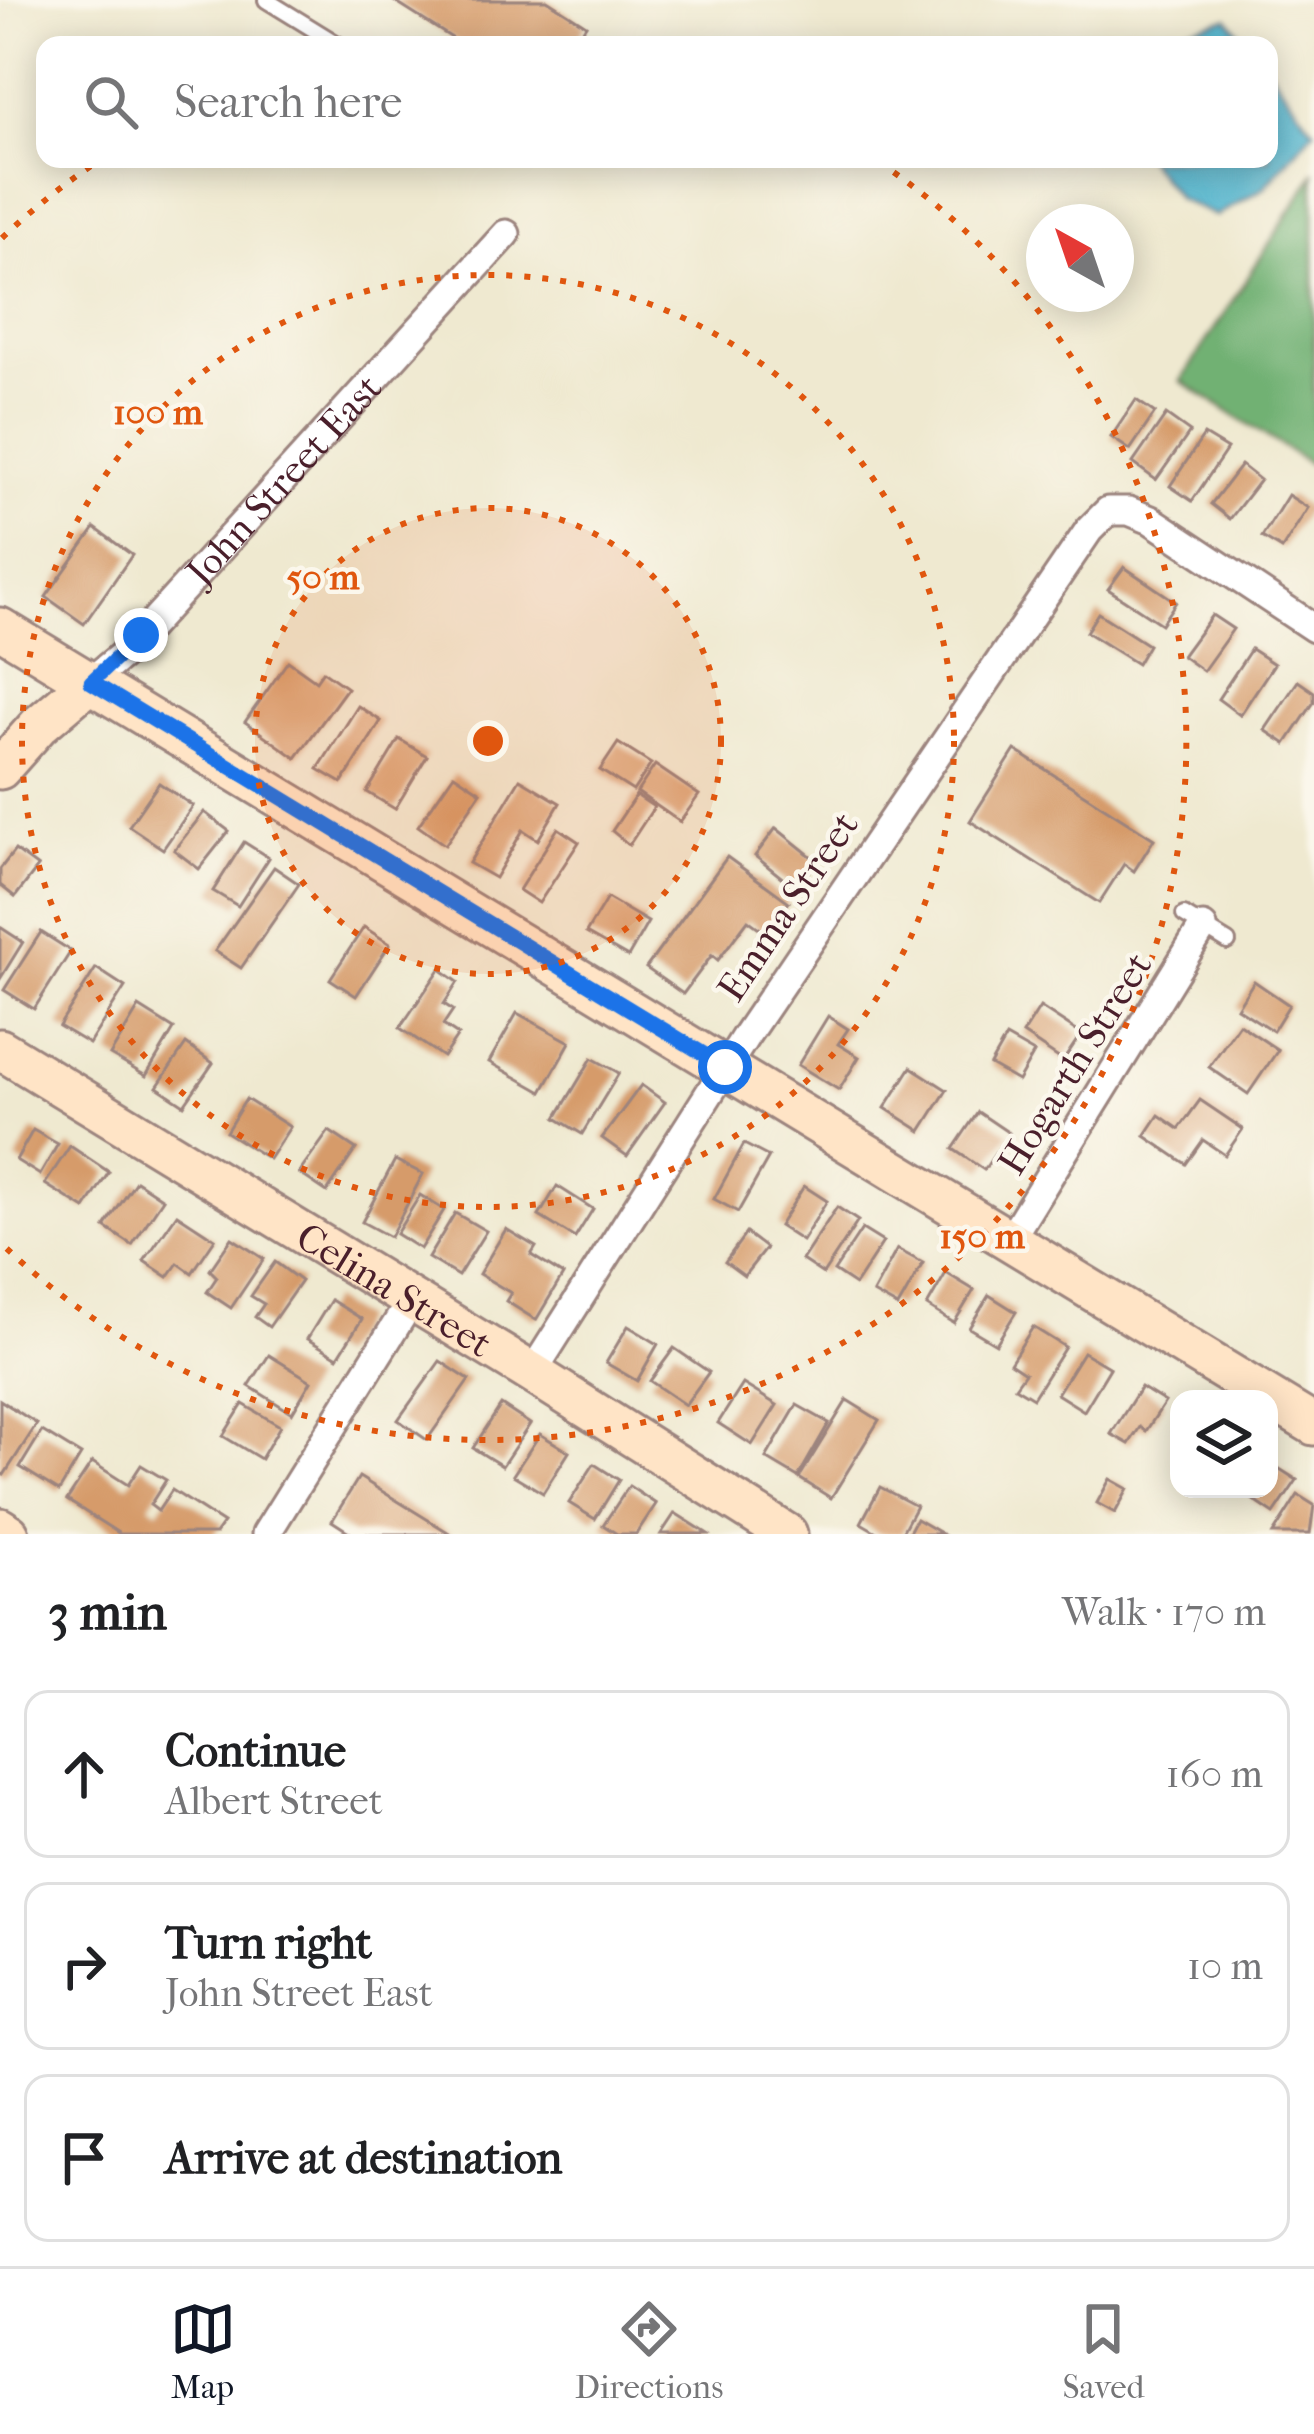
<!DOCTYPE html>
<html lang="en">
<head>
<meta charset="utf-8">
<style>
	body { margin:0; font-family:"IM FELL French Canon",serif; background:#f6f6f6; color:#202124 }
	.controls { position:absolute; right:36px; bottom:36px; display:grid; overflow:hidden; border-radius:24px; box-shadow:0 6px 30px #0003 }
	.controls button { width:108px; height:108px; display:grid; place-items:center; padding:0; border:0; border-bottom:3px solid #e0e0e0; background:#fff; color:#202124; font:60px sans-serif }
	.compass { position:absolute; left:1026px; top:204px; width:108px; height:108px; border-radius:50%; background:#fff; box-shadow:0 6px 30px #0003; rotate:320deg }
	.stop { position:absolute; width:36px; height:36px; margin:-27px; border:9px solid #1a73e8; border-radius:50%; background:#fff }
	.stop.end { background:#1a73e8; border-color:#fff; box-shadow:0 3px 12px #0008 }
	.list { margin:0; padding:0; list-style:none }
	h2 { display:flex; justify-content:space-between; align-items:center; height:156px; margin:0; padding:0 48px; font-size:51px }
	h2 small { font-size:39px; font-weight:400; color:#757577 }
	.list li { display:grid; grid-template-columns:78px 1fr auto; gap:36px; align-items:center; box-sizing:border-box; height:168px; margin:0 24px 24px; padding:0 24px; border:3px solid #e0e0e0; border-radius:24px }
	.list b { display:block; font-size:45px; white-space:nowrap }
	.list p { margin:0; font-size:39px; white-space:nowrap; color:#757577 }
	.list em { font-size:39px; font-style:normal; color:#757577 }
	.icon { flex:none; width:66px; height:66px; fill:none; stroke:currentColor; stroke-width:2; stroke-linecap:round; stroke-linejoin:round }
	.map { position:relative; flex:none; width:1314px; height:1534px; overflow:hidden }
	.search { position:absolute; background:#fff; box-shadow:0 6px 30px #0003; left:36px; right:36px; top:36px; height:132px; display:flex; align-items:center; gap:30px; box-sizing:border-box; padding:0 42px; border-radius:24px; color:#757577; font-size:45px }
	.sheet { height:732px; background:#fff }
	nav { display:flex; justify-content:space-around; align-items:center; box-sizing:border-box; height:168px; border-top:3px solid #e0e0e0; background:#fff; font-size:33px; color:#757577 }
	nav a { display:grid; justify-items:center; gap:6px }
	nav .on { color:#111827 }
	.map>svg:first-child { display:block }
	.forest { fill:#71b173; stroke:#5e684f; stroke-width:3 }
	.water { fill:#4fb4ce; stroke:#4c6a7c; stroke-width:3 }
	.building { fill:#d69b6a }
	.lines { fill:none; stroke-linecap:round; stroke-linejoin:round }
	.lane-casing { stroke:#9c847e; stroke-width:20 }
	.street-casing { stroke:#9c847e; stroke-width:33 }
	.secondary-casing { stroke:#9c847e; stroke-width:45 }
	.lane { stroke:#fff; stroke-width:14 }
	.street { stroke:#fff; stroke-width:27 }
	.secondary { stroke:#ffe4c6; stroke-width:39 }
	.route { stroke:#1a73e8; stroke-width:15 }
	.ring { fill:none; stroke:#e0560e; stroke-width:6; stroke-dasharray:6 12 }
	.labels { text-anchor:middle; stroke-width:9; stroke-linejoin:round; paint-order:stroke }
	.street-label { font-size:39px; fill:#4a1f2b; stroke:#fbf7ec }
	.centre { fill:#e0560e; stroke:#fbf7ec; stroke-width:6 }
	.ring-label { font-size:36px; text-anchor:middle; font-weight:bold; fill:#e0560e; stroke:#fbf7ec; stroke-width:9; stroke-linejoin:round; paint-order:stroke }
</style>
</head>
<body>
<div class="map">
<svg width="1314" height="1534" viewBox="0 0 1314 1534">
	<rect width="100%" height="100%" fill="#fbf7ec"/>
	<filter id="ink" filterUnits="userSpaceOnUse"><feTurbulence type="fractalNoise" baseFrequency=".00833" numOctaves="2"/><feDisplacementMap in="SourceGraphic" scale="24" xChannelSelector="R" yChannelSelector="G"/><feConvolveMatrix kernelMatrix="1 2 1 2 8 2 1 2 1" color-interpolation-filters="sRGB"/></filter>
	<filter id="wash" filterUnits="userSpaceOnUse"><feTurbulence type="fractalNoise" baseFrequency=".004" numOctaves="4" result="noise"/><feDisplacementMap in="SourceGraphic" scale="48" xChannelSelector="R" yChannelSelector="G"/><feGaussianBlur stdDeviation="2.7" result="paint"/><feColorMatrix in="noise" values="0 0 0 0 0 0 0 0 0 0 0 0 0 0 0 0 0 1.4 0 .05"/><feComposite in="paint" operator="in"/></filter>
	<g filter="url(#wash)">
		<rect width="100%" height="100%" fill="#efe9d0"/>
		<path class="forest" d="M 1314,174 L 1314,467 L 1181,381 Z"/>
		<g class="water">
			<path d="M 1228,18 L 1249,45 L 1168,45 L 1183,30 Z"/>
			<path d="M 1269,69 L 1314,130 L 1264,188 L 1216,216 L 1178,199 L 1147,159 L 1269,159 Z"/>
		</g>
		<g id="blocks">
			<g class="building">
				<path d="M 392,0 L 547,0 L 586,25 L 573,45 L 463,45 Z"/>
				<path d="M 1136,400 L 1155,413 L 1130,450 L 1111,437 Z"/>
				<path d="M 1166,415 L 1190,432 L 1156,480 L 1133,463 Z"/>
				<path d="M 1204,435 L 1227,449 L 1192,501 L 1170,486 Z"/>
				<path d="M 1241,465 L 1260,480 L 1230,519 L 1211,504 Z"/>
				<path d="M 1288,495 L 1308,508 L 1282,549 L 1262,537 Z"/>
				<path d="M 95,528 L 132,555 L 84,624 L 46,597 Z"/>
				<path d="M 1124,567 L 1176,602 L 1161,624 L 1108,589 Z"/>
				<path d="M 1098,613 L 1148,645 L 1137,664 L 1086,632 Z"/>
				<path d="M 1212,615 L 1233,629 L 1203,671 L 1182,656 Z"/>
				<path d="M 1251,649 L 1274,664 L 1240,715 L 1218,699 Z"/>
				<path d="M 288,661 L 316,681 L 323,671 L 347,688 L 296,758 L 245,722 Z"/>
				<path d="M 1298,681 L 1314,692 L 1314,702 L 1286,744 L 1265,730 Z"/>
				<path d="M 358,706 L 381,721 L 342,783 L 318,769 Z"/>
				<path d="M 399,739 L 427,756 L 395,809 L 367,792 Z"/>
				<path d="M 618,743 L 651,764 L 633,791 L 600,770 Z"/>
				<path d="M 1015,750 L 1154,839 L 1134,871 L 1124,864 L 1099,903 L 970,821 Z"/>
				<path d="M 655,765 L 699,795 L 680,822 L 637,792 Z"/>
				<path d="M 454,774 L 481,792 L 445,845 L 418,826 Z"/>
				<path d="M 520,779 L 560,803 L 538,840 L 523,830 L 495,878 L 469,863 Z"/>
				<path d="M 159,783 L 193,806 L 163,849 L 129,826 Z"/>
				<path d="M 636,795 L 654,807 L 629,845 L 612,831 Z"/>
				<path d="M 204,812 L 229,831 L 199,869 L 174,850 Z"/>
				<path d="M 558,828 L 579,842 L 539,903 L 519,890 Z"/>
				<path d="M 776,828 L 817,861 L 796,889 L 755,856 Z"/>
				<path d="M 244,842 L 269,858 L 238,906 L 213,891 Z"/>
				<path d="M 15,850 L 38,867 L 15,897 L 0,885 L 0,869 Z"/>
				<path d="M 727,857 L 789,902 L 766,933 L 748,920 L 718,960 L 712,955 L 683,994 L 646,968 Z"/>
				<path d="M 274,867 L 299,884 L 241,968 L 215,951 Z"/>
				<path d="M 607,898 L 648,922 L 628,957 L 586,933 Z"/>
				<path d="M 0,927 L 23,942 L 0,979 Z"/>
				<path d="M 364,927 L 390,944 L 356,996 L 330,979 Z"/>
				<path d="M 41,932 L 71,951 L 34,1009 L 4,990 Z"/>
				<path d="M 96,968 L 125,987 L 89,1044 L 59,1026 Z"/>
				<path d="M 440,969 L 458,982 L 444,1004 L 453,1010 L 443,1025 L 458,1035 L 443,1057 L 400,1028 Z"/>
				<path d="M 1254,981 L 1289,1005 L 1273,1031 L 1237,1008 Z"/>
				<path d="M 139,1007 L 174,1029 L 146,1076 L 110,1055 Z"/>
				<path d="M 1040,1007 L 1081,1034 L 1063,1061 L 1023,1034 Z"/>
				<path d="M 517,1013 L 570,1042 L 542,1092 L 489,1062 Z"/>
				<path d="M 828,1016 L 848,1029 L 838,1044 L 859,1057 L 839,1090 L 798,1065 Z"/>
				<path d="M 1239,1024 L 1278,1050 L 1248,1094 L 1209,1067 Z"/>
				<path d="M 1006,1037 L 1034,1053 L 1018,1081 L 990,1065 Z"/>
				<path d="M 186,1044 L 213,1063 L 184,1105 L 157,1087 Z"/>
				<path d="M 592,1058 L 619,1073 L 582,1134 L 556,1118 Z"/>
				<path d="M 911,1067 L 947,1090 L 921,1131 L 885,1108 Z"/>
				<path d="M 641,1085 L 665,1102 L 627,1156 L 602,1138 Z"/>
				<path d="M 246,1099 L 290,1127 L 269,1159 L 226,1132 Z"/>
				<path d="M 1200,1100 L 1243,1129 L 1225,1155 L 1203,1140 L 1186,1164 L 1145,1136 L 1159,1115 L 1179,1129 Z"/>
				<path d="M 978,1112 L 1009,1133 L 984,1170 L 953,1149 Z"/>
				<path d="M 33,1130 L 58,1144 L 40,1175 L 16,1160 Z"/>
				<path d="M 329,1131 L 356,1149 L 327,1192 L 299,1173 Z"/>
				<path d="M 744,1144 L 769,1157 L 738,1212 L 714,1199 Z"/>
				<path d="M 70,1146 L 109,1172 L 85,1209 L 45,1184 Z"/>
				<path d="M 395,1160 L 423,1174 L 390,1237 L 362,1222 Z"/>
				<path d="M 136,1181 L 163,1199 L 132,1245 L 105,1227 Z"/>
				<path d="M 557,1186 L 593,1209 L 575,1238 L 539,1216 Z"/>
				<path d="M 804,1186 L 827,1201 L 802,1241 L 779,1226 Z"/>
				<path d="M 420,1195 L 444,1210 L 420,1249 L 396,1234 Z"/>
				<path d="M 837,1207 L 858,1221 L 823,1274 L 802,1260 Z"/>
				<path d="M 455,1213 L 486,1231 L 458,1276 L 428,1258 Z"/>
				<path d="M 177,1214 L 215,1239 L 192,1273 L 178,1263 L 168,1277 L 144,1261 Z"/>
				<path d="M 506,1229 L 536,1247 L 531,1255 L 563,1275 L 536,1320 L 506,1301 L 511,1293 L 479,1274 Z"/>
				<path d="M 862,1229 L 883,1242 L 855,1285 L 834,1271 Z"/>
				<path d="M 746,1233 L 766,1248 L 744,1276 L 725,1262 Z"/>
				<path d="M 232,1238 L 264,1259 L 231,1308 L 207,1292 L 217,1277 L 210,1270 Z"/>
				<path d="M 897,1249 L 923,1263 L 898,1307 L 873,1293 Z"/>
				<path d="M 275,1262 L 301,1281 L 269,1327 L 255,1317 L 264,1304 L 251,1296 Z"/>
				<path d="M 946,1273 L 974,1290 L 954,1323 L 927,1306 Z"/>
				<path d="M 989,1295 L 1016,1312 L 996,1344 L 969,1328 Z"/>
				<path d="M 331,1300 L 362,1319 L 338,1357 L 307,1339 Z"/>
				<path d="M 628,1326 L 658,1344 L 637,1381 L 606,1363 Z"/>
				<path d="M 1033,1327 L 1065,1347 L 1033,1398 L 1015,1387 L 1025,1373 L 1010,1363 Z"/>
				<path d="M 674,1348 L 709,1372 L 685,1405 L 650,1381 Z"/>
				<path d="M 1083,1352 L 1110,1368 L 1084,1411 L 1057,1394 Z"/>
				<path d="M 269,1355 L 311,1381 L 292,1413 L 249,1386 Z"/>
				<path d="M 440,1361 L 469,1380 L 427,1440 L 398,1420 Z"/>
				<path d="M 743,1384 L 777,1405 L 752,1445 L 718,1423 Z"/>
				<path d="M 1141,1387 L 1165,1402 L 1146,1431 L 1140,1427 L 1129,1444 L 1111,1434 Z"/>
				<path d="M 0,1400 L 37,1424 L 4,1475 L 0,1473 Z"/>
				<path d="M 847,1400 L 879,1420 L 831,1498 L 799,1478 Z"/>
				<path d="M 243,1404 L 280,1426 L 261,1459 L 223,1436 Z"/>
				<path d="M 501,1405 L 530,1424 L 502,1466 L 473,1448 Z"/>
				<path d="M 797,1405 L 829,1423 L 798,1477 L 766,1458 Z"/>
				<path d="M 42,1431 L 81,1455 L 59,1491 L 20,1467 Z"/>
				<path d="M 540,1434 L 569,1452 L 543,1493 L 513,1475 Z"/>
				<path d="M 92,1462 L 128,1485 L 141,1465 L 166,1480 L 150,1505 L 158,1511 L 172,1490 L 223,1523 L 215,1534 L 120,1534 L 67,1500 Z"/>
				<path d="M 594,1464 L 619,1480 L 595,1519 L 569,1503 Z"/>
				<path d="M 1275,1466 L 1297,1480 L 1274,1514 L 1252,1499 L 1259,1489 L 1269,1489 L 1269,1475 Z"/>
				<path d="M 359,1477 L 451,1534 L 352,1534 L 332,1521 Z"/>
				<path d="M 1110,1479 L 1128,1489 L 1115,1513 L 1097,1503 Z"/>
				<path d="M 629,1486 L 656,1504 L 636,1534 L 617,1534 L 603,1525 Z"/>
				<path d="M 880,1487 L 916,1506 L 901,1534 L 880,1534 L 861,1523 Z"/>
				<path d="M 1298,1495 L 1314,1505 L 1310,1534 L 1273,1534 Z"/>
				<path d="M 675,1513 L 708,1534 L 661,1534 Z"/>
				<path d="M 916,1519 L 942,1534 L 908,1534 Z"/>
			</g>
		</g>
	</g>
	<g filter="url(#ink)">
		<use href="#blocks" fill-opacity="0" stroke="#9c847e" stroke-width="3"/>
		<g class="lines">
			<defs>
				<g id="lane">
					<path d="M 266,0 L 339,45"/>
					<path d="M 1184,915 L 1228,942"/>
				</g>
				<g id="street">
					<path id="s1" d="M 91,681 L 126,652 L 506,234"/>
					<path d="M 1010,1239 L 1203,927"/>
					<path d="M 532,1373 L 745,1037 L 1089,530 L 1108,511 L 1129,511 L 1151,520 L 1314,628"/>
					<path d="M 266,1534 L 411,1301"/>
				</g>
				<g id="secondary">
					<path d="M 0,628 L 1314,1425"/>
					<path d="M 0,769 L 39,725 L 91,681"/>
					<path id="s2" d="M 0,1049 L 532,1373 L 787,1534"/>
					<path d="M 0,1528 L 9,1534"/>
				</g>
			</defs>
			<use href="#lane" class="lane-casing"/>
			<use href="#street" class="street-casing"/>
			<use href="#secondary" class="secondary-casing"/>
			<use href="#lane" class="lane"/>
			<use href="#street" class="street"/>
			<use href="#secondary" class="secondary"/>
		</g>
	</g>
	<g class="lines" filter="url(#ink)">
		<path class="route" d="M 141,635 L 91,682 L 725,1067"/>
	</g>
	<circle cx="488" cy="741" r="233" fill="#e0560e" fill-opacity=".12"/>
	<g class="ring">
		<circle cx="488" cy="741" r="233"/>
		<circle cx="488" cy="741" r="466"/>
		<path d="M2 238A699 699 0 0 1 97 162M427 45A699 699 0 0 1 549 45M879 162A699 699 0 1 1 2 1244"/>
	</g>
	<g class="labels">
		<g class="street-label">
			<text dy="14" stroke="none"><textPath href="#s1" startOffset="279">John Street East</textPath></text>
			<text transform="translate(787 906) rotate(-56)" y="14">Emma Street</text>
			<text transform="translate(1074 1063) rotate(-58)" y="14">Hogarth Street</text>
			<text dy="14" stroke="none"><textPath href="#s2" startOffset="462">Celina Street</textPath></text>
		</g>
	</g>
	<circle cx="488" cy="741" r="18" class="centre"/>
	<g class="ring-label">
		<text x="158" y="424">100 m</text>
		<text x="323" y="589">50 m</text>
		<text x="982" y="1248">150 m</text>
	</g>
</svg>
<div class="controls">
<button><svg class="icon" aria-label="layers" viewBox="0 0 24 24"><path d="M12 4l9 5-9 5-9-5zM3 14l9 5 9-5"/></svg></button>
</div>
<svg class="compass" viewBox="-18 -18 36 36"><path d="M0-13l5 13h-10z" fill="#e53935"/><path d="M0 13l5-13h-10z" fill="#757577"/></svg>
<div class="stop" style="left:725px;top:1067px"></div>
<div class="stop end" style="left:141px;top:635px"></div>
<div class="search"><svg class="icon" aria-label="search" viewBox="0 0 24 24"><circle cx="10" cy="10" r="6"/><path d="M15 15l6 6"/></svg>Search here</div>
</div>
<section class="sheet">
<h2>3 min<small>Walk · 170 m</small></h2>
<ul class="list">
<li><svg class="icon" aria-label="ahead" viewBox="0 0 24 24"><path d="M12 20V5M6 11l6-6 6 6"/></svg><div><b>Continue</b><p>Albert Street</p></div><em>160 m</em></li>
<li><svg class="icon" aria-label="right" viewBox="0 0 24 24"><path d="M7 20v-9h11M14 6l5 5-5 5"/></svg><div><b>Turn right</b><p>John Street East</p></div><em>10 m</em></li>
<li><svg class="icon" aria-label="arrive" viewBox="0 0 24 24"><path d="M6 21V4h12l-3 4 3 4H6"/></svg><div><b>Arrive at destination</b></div></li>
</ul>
</section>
<nav>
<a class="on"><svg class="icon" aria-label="map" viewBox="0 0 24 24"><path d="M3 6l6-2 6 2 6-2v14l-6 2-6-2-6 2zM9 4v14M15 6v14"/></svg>Map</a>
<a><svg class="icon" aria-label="directions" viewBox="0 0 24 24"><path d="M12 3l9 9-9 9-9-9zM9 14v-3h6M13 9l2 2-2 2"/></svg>Directions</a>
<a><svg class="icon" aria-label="saved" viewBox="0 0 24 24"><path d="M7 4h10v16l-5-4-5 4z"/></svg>Saved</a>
</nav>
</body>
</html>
